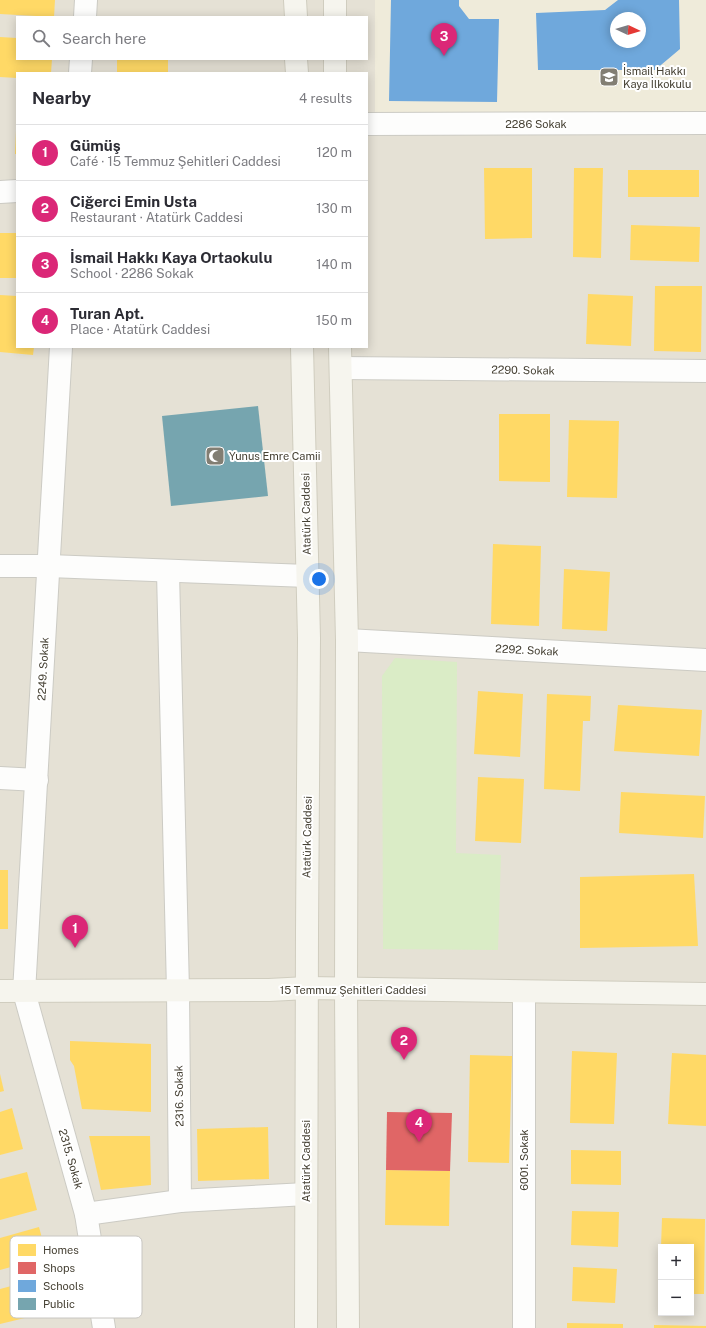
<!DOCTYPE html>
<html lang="en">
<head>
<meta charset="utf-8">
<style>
	body { margin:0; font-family:"Public Sans",sans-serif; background:#f7f7f7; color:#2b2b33 }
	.controls { position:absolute; right:12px; bottom:12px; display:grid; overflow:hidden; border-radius:0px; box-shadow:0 2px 10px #0003 }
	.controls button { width:36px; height:36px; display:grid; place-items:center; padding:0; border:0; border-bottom:1px solid #e1e1e2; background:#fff; color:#2b2b33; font:20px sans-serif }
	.compass { position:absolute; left:610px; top:12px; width:36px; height:36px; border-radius:50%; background:#fff; box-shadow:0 2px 10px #0003; rotate:94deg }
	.you { position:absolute; left:319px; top:579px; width:14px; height:14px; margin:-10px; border:3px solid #fff; border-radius:50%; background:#1a73e8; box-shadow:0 0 0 6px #1a73e833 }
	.badge { display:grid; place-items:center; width:26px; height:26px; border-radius:50%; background:#db2777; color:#fff; font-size:13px; font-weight:700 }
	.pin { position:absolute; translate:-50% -33px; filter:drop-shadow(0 1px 2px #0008) }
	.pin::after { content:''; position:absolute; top:21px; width:14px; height:12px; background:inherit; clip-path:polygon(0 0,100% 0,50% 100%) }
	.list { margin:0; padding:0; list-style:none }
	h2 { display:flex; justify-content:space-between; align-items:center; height:52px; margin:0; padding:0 16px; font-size:17px }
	h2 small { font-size:13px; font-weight:400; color:#7c7c81 }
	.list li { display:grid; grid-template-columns:26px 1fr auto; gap:12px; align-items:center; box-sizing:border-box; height:56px; padding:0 16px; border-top:1px solid #e1e1e2 }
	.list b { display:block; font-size:15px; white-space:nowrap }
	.list p { margin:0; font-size:13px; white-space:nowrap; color:#7c7c81 }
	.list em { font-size:13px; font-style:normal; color:#7c7c81 }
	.icon { flex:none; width:22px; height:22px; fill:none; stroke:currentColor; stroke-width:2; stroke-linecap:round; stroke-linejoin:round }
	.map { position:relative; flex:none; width:706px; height:1328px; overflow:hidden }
	.search { position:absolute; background:#fff; box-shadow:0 2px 10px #0003; left:16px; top:16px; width:352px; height:44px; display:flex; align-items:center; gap:10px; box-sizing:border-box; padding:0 14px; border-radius:0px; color:#7c7c81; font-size:15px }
	.panel { position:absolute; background:#fff; box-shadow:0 2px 10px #0003; left:16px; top:72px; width:352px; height:276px; border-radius:0px }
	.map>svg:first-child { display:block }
	.residential { fill:#e5e1d5; fill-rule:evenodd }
	.education { fill:#efebda; fill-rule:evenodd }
	.green { fill:#daecc6 }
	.homes { fill:#ffd966 }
	.shops { fill:#e06666 }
	.schools { fill:#6fa8dc; fill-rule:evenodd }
	.public { fill:#76a5af }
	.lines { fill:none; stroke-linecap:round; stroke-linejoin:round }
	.street-casing { stroke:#cccbc4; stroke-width:24 }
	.secondary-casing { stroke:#d0cdbf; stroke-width:24 }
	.street { stroke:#fdfdfc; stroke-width:22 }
	.secondary { stroke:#f6f5ee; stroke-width:22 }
	.labels { text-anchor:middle; stroke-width:4; stroke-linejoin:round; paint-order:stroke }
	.poi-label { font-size:11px; fill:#464134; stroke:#fff; text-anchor:start }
	.street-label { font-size:11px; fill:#464134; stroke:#fff }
	.key { fill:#fff; stroke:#c8c6c2; stroke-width:1 }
	.key-label { font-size:11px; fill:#464134 }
</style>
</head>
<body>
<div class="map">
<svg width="706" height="1328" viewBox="0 0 706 1328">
	<rect width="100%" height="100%" fill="#f0efe8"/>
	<path class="residential" d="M 0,0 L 706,0 L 706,1328 L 0,1328 ZM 17,17 L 367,17 L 367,59 L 17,59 ZM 616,18 L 640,18 L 640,42 L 616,42 ZM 17,73 L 367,73 L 367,347 L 17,347 ZM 661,1247 L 691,1247 L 691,1313 L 661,1313 Z"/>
	<path class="education" d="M 375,0 L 706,0 L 706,115 L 513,112 L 375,112 ZM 616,18 L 640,18 L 640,42 L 616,42 Z"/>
	<path class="green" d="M 395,658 L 457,662 L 456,853 L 501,855 L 498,950 L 383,949 L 382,676 Z"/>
	<g class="homes">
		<path d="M 0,0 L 55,0 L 54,17 L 0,14 Z"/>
		<path d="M 0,37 L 17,38 L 17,59 L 52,59 L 51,73 L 17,73 L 17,78 L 0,77 Z"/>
		<rect x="117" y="59" width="51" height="14"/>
		<path d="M 16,131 L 17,131 L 17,154 L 15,154 Z"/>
		<path d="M 484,168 L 532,168 L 532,238 L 485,239 Z"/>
		<path d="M 574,168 L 603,168 L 601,258 L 573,257 Z"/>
		<rect x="628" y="170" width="71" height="27"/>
		<path d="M 631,225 L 700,227 L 699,262 L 630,260 Z"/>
		<rect x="0" y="233" width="17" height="45"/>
		<path d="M 655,286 L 702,286 L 701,352 L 654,351 Z"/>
		<path d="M 588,294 L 633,296 L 631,346 L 586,344 Z"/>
		<path d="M 0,295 L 17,296 L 17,347 L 34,347 L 33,355 L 0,352 Z"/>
		<path d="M 499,414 L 550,414 L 550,482 L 499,481 Z"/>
		<path d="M 569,420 L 619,421 L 617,498 L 567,497 Z"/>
		<path d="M 493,544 L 541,546 L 539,626 L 491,624 Z"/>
		<path d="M 564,569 L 610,572 L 607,631 L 562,629 Z"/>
		<path d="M 478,691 L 523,694 L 520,757 L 474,754 Z"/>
		<path d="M 547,694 L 591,696 L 590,721 L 583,721 L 580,791 L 544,789 Z"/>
		<path d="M 618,705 L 702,710 L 699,756 L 614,751 Z"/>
		<path d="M 478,777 L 524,779 L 521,843 L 475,841 Z"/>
		<path d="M 621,792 L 705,796 L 703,838 L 619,833 Z"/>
		<rect x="0" y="870" width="8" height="59"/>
		<path d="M 694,874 L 698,946 L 580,948 L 580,877 Z"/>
		<path d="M 70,1041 L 151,1044 L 151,1112 L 82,1109 L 74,1066 L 70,1060 Z"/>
		<path d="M 572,1051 L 617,1053 L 614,1124 L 570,1123 Z"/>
		<path d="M 672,1053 L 706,1055 L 706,1126 L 668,1124 Z"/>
		<path d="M 470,1055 L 512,1056 L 509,1163 L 468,1162 Z"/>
		<path d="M 0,1074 L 4,1091 L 0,1092 Z"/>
		<path d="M 12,1108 L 23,1149 L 0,1155 L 0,1112 Z"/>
		<path d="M 268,1127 L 269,1179 L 198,1181 L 197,1129 Z"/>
		<path d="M 89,1136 L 150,1136 L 151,1185 L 101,1190 Z"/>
		<path d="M 571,1150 L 621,1151 L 621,1185 L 571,1184 Z"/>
		<path d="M 386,1170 L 450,1171 L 449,1226 L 385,1225 Z"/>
		<path d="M 27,1172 L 37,1210 L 0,1220 L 0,1179 Z"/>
		<path d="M 572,1211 L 619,1212 L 618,1247 L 571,1245 Z"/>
		<path d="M 662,1218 L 705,1219 L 704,1294 L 691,1294 L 691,1247 L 661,1247 Z"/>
		<path d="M 39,1227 L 47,1257 L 0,1270 L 0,1238 Z"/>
		<path d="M 573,1267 L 617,1269 L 615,1303 L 572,1301 Z"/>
		<path d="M 49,1276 L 58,1310 L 0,1324 L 0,1289 Z"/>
		<path d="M 567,1323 L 623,1324 L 623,1328 L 567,1328 Z"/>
		<path d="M 654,1325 L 706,1326 L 706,1328 L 654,1328 Z"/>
	</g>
	<path class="shops" d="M 387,1112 L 452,1113 L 450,1171 L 386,1170 Z"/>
	<g class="schools">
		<path d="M 391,0 L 459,0 L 459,6 L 469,19 L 499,19 L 497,102 L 389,101 Z"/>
		<path d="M 618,0 L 679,0 L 680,49 L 655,70 L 538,70 L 536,13 L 605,10 ZM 616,18 L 640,18 L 640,42 L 616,42 Z"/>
	</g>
	<path class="public" d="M 258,406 L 268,496 L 171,506 L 162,416 Z"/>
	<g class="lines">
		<defs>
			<g id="street">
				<path d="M 85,17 L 86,0"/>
				<path d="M 80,73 L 81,59"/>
				<path d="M 367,124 L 706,123"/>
				<path d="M 0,192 L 17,191"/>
				<path d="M 61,347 L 24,992 L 86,1214 L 104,1328"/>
				<path d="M 341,368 L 706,371"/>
				<path d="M 0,566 L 49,566 L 308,576"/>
				<path d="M 168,572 L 178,991 L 180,1201"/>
				<path d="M 347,640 L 706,660"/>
				<path d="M 0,778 L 37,780"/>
				<path d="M 86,1214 L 180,1201 L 306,1194"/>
				<path d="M 524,1328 L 524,992"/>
			</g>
			<g id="secondary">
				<path d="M 295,0 L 296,17"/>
				<path d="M 335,17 L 335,0"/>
				<path d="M 296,59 L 297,73"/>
				<path d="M 335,73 L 335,59"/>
				<path d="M 302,347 L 309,638 L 307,932 L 306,1328"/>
				<path d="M 340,347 L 347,640 L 346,989 L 348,1328"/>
				<path d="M 0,991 L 269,990 L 307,988 L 706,994"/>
			</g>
		</defs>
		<use href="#street" class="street-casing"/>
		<use href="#secondary" class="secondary-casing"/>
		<use href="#street" class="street"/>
		<use href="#secondary" class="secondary"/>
	</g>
	<defs>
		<symbol id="school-square" viewBox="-11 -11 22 22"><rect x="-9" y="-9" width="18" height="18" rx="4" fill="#827e73" stroke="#fff"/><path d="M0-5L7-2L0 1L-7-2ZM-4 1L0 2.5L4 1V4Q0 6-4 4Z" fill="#fff"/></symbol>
		<symbol id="mosque-square" viewBox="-11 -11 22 22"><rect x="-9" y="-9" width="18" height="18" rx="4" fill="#827e73" stroke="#fff"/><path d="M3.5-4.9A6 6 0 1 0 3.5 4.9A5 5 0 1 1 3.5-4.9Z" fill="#fff"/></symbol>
	</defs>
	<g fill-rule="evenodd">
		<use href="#school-square" x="598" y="66" width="22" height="22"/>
		<use href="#mosque-square" x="204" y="445" width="22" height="22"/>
	</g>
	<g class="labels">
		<g class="poi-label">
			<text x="623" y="75">İsmail Hakkı<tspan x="623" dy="13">Kaya İlkokulu</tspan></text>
			<text x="229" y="460">Yunus Emre Camii</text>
		</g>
		<g class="street-label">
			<text x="536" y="128">2286 Sokak</text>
			<text transform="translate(523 370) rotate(1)" y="4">2290. Sokak</text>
			<text transform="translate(306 514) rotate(-91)" y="4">Atatürk Caddesi</text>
			<text transform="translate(527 650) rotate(3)" y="4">2292. Sokak</text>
			<text transform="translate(43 669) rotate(-87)" y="4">2249. Sokak</text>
			<text transform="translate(307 837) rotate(-89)" y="4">Atatürk Caddesi</text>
			<text x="353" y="994">15 Temmuz Şehitleri Caddesi</text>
			<text transform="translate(179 1096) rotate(-91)" y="4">2316. Sokak</text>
			<text transform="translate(71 1159) rotate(74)" y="4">2315. Sokak</text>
			<text transform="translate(524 1160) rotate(-90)" y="4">6001. Sokak</text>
			<text transform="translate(306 1161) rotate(-90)" y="4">Atatürk Caddesi</text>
		</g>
	</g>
	<rect x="10" y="1236" width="132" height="82" rx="6" class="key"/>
	<rect x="18" y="1244" width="18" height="12" fill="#ffd966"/>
	<rect x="18" y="1262" width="18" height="12" fill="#e06666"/>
	<rect x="18" y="1280" width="18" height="12" fill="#6fa8dc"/>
	<rect x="18" y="1298" width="18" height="12" fill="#76a5af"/>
	<g class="key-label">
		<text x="43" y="1254">Homes</text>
		<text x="43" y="1272">Shops</text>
		<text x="43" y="1290">Schools</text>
		<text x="43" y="1308">Public</text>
	</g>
</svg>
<div class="controls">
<button>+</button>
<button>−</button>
</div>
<svg class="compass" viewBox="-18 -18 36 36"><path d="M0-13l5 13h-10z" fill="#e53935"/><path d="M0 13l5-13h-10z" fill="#7c7c81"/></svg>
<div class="you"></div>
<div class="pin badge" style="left:75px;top:948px">1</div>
<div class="pin badge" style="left:404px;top:1060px">2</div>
<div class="pin badge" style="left:444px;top:56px">3</div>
<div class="pin badge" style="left:419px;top:1142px">4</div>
<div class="search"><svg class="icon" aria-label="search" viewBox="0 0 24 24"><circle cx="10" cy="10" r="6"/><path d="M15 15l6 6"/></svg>Search here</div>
<section class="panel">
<h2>Nearby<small>4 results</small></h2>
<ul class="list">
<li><span class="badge">1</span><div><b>Gümüş</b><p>Café · 15 Temmuz Şehitleri Caddesi</p></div><em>120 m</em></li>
<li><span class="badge">2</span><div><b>Ciğerci Emin Usta</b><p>Restaurant · Atatürk Caddesi</p></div><em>130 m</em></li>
<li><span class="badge">3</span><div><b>İsmail Hakkı Kaya Ortaokulu</b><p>School · 2286 Sokak</p></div><em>140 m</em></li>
<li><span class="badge">4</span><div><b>Turan Apt.</b><p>Place · Atatürk Caddesi</p></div><em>150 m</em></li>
</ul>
</section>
</div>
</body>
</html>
